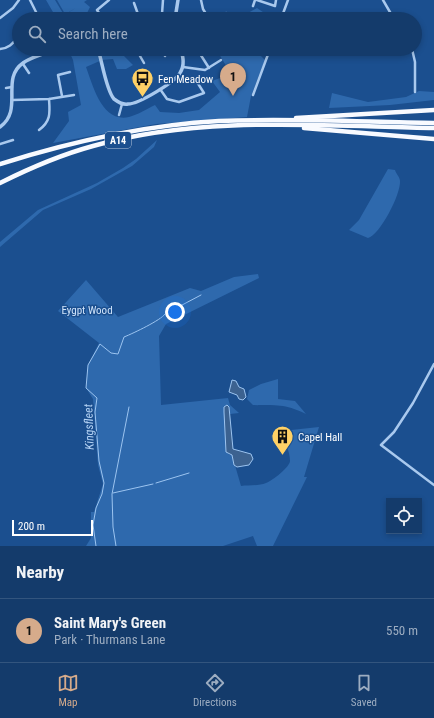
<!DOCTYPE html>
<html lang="en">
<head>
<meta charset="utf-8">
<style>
	body { margin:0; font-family:"Roboto Condensed",sans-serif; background:#214673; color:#f1f3f6 }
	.controls { position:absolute; right:12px; bottom:12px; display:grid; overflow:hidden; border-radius:0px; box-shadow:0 2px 6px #0003 }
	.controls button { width:36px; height:36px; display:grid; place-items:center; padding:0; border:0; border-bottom:1px solid #33557e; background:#143b6b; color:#f1f3f6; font:20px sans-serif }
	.scale { position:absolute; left:12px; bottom:10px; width:81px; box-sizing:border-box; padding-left:4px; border:2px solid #fff; border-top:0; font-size:11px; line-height:14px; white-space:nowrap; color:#fff; -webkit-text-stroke:3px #1b4f8f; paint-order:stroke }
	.you { position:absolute; left:175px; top:312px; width:14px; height:14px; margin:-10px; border:3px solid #fff; border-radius:50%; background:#1a73e8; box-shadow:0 0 0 6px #1a73e833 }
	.badge { display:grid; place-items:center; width:26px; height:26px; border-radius:50%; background:#d6ab8b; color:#111; font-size:13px; font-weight:700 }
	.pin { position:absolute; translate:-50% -33px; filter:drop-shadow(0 1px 2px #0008) }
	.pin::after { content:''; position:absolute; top:21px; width:14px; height:12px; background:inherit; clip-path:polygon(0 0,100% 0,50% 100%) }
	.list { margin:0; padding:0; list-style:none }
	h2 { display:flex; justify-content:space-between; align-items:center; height:52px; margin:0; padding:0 16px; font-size:17px }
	h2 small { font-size:13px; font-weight:400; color:#9dadc1 }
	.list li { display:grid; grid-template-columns:26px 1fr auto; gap:12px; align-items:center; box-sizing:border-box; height:64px; padding:0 16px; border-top:1px solid #33557e }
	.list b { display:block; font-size:15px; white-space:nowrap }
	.list p { margin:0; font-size:13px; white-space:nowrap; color:#9dadc1 }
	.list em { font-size:13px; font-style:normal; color:#9dadc1 }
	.icon { flex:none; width:22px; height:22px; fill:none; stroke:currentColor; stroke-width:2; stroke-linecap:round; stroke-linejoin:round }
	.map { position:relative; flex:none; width:434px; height:546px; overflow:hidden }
	.search { position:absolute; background:#143b6b; box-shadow:0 2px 6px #0003; left:12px; right:12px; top:12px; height:44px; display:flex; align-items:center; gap:10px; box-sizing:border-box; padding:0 14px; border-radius:22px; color:#9dadc1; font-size:15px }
	.sheet { height:116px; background:#143b6b }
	nav { display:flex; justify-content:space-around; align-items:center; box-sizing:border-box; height:56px; border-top:1px solid #33557e; background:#143b6b; font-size:11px; color:#9dadc1 }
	nav a { display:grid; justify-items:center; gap:2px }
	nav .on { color:#d6ab8b }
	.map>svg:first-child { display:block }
	.green { fill:#2e69ad }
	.water { fill:#3c6290; stroke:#9cc4f0 }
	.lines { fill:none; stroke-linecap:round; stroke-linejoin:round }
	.stream { stroke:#9cc4f0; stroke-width:1 }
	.minor { stroke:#a9c9ee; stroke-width:2.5 }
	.tertiary { stroke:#a9c9ee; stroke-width:3.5 }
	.trunk { stroke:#f8faff; stroke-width:4.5 }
	.labels { text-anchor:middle; stroke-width:3; stroke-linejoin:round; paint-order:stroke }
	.shield { fill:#1b4f8f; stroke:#bbcadd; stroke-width:1 }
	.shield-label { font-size:10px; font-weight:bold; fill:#fff }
	.poi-label { font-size:11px; fill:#fff; stroke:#1b4f8f; text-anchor:start }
	.park-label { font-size:11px; fill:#cfe3fa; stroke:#1b4f8f }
	.water-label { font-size:12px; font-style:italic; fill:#b5d3f5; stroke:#1b4f8f }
</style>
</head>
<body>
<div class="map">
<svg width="434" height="546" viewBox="0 0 434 546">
	<rect width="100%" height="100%" fill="#1b4f8f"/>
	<g class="green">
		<path d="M 46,0 L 55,0 L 64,15 L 76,8 L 65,14 L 57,0 L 87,0 L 84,2 L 90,7 L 84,19 L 57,19 Z"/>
		<path d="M 257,8 L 273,19 L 237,19 Z"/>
		<path d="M 68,49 L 98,49 L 100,56 L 121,49 L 124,56 L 133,65 L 126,69 L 117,69 L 113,59 L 102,60 L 86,67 C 93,86 102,123 129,117 C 137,115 147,109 155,105 L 160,112 L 179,113 L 199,110 L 220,92 L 212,81 L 231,74 L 216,49 L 254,49 L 265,60 L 251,96 L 247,117 L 156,124 L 53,143 L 69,121 L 68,112 L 81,105 L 73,60 Z"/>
		<path d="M 419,91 L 434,92 L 434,100 L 390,105 L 329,108 L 332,93 L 368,102 L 406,97 Z"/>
		<path d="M 157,140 L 154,147 L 132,166 L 91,189 L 43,210 L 0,247 L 0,242 L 38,210 L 97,183 L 123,168 L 136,159 Z"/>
		<path d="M 388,169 L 395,170 C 396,174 400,177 400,181 C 401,194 380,235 368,238 L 349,230 L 359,220 Z"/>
		<path d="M 258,274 L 259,278 L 166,324 L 159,336 L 161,405 L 228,398 L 230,405 L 239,413 L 230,414 L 229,406 L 225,406 L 228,454 L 232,455 L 241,486 C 249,485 259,486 266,483 C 272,481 290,467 290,461 C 290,451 284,440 282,431 L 319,427 L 304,477 L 307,477 L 273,546 L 257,546 L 253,536 L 223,546 L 86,546 L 91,538 L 91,512 L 94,512 L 103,484 L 98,465 L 93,399 L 86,388 L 88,365 L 99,343 L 58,311 L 86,280 L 118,317 L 190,288 L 201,291 L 234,277 Z"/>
		<path d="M 278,379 L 278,399 L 295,401 L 306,414 C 283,403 277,406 253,405 L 247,399 L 249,390 L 261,384 Z"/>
	</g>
	<g class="water">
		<path d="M 232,380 L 236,381 L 239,387 L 244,389 L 246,397 L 243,400 L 239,399 L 237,395 L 229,392 Z"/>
		<path d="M 227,405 L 229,407 L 233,449 L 251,454 L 253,459 L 249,465 L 237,467 L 234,465 L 232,455 L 226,452 L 224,412 L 224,407 Z"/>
	</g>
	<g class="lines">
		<g class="stream">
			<path d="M 156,483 L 189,473"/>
			<path d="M 113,493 L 153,484"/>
			<path d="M 96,546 L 93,525 L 96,508 L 102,494 L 104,483 L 99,461 L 95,412 L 97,398 L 86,388 L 88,365 L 100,344 L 111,353 L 118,354 L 124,337 C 134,333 161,320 165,314 L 201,295"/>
			<path d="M 116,546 L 113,527 L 112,494 L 129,407"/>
		</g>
		<g class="minor">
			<path d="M 30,0 L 37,14"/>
			<path d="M 201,0 L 203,9 L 209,19"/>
			<path d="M 257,0 L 275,6 L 276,0"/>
			<path d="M 383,0 L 394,19"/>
			<path d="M 134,3 L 139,17"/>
			<path d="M 253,6 L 255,0"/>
			<path d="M 162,14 L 163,0"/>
			<path d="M 0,18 L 13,8 L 19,0"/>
			<path d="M 103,19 L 97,10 L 109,0"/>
			<path d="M 133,19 L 149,14 L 175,15"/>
			<path d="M 214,19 L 226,13"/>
			<path d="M 281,19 L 288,0"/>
			<path d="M 0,49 C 10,48 13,43 19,36"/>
			<path d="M 136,49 L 144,63"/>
			<path d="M 162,49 L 165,56"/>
			<path d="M 197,49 L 209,68"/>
			<path d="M 412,49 L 415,62 L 415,92"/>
			<path d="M 23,64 L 29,73"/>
			<path d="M 183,67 L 205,70 L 221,60"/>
			<path d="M 6,88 L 12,87"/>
			<path d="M 160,89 L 167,99 L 179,102 L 204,93 L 197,82"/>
			<path d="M 253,95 L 270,49"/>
			<path d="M 62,96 L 58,75 L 70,72"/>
			<path d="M 12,100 L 49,99 L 74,95"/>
			<path d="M 119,115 L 122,104"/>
			<path d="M 39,130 C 51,121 50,113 49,99"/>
			<path d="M 0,144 L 13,140"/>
			<path d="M 434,364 L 413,403 L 394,432 L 381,445 L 434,485"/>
		</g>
		<g class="tertiary">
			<path d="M 175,19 L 178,0"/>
			<path d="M 98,49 C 102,61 106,90 114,99 C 118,102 123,105 128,104 C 139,104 175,82 180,73 C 185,65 183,57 181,49"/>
			<path d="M 0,127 C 24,110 0,79 23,63 C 32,56 44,55 54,49"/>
		</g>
		<g class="trunk">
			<path d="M 296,118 L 434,110"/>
			<path d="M 304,128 L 434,139"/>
			<path d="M 0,164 C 70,142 145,125 219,121 C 291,118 363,122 434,123"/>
			<path d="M 0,183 C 30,168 60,155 93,146 C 201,115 323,126 434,128"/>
		</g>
	</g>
	<defs>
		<symbol id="bus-pin" viewBox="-11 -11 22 30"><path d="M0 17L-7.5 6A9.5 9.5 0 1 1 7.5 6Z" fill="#ffd166" stroke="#1b4f8f"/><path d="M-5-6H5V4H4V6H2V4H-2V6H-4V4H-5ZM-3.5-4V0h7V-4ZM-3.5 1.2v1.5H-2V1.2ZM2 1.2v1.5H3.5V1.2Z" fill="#111"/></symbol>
		<symbol id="building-pin" viewBox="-11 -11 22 30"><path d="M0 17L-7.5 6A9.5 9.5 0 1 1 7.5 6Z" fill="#ffd166" stroke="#1b4f8f"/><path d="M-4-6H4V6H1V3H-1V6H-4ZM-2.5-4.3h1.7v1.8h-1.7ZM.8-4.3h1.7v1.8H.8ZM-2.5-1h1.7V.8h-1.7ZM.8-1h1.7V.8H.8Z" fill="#111"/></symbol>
	</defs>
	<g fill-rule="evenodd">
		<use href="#bus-pin" x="130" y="66" width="25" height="34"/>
		<use href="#building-pin" x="270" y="424" width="25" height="34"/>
	</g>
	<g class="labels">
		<rect class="shield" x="105" y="132" width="26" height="16" rx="3"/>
		<g class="shield-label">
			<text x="118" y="144">A14</text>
		</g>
		<g class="poi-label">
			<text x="158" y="83">Fen Meadow</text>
			<text x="298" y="441">Capel Hall</text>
		</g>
		<g class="park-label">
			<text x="87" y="314">Eygpt Wood</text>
		</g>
		<g class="water-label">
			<text transform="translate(89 427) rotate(-92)" y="4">Kingsfleet</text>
		</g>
	</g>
</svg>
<div class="controls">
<button><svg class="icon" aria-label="locate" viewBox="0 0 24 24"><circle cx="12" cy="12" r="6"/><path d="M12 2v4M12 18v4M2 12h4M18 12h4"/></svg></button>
</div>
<div class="scale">200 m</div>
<div class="you"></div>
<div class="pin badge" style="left:233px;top:96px">1</div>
<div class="search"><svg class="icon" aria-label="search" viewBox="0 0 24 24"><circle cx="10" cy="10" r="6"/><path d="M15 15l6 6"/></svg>Search here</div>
</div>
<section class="sheet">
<h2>Nearby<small></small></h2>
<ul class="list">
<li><span class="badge">1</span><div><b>Saint Mary's Green</b><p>Park · Thurmans Lane</p></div><em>550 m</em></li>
</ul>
</section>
<nav>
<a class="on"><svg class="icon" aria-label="map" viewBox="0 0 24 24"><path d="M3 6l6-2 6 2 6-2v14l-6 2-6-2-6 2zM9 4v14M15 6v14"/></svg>Map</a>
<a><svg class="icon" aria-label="directions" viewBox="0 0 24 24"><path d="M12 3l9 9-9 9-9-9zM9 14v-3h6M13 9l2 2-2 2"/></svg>Directions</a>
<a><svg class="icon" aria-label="saved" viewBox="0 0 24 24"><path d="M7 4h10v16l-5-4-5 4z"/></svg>Saved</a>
</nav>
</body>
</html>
